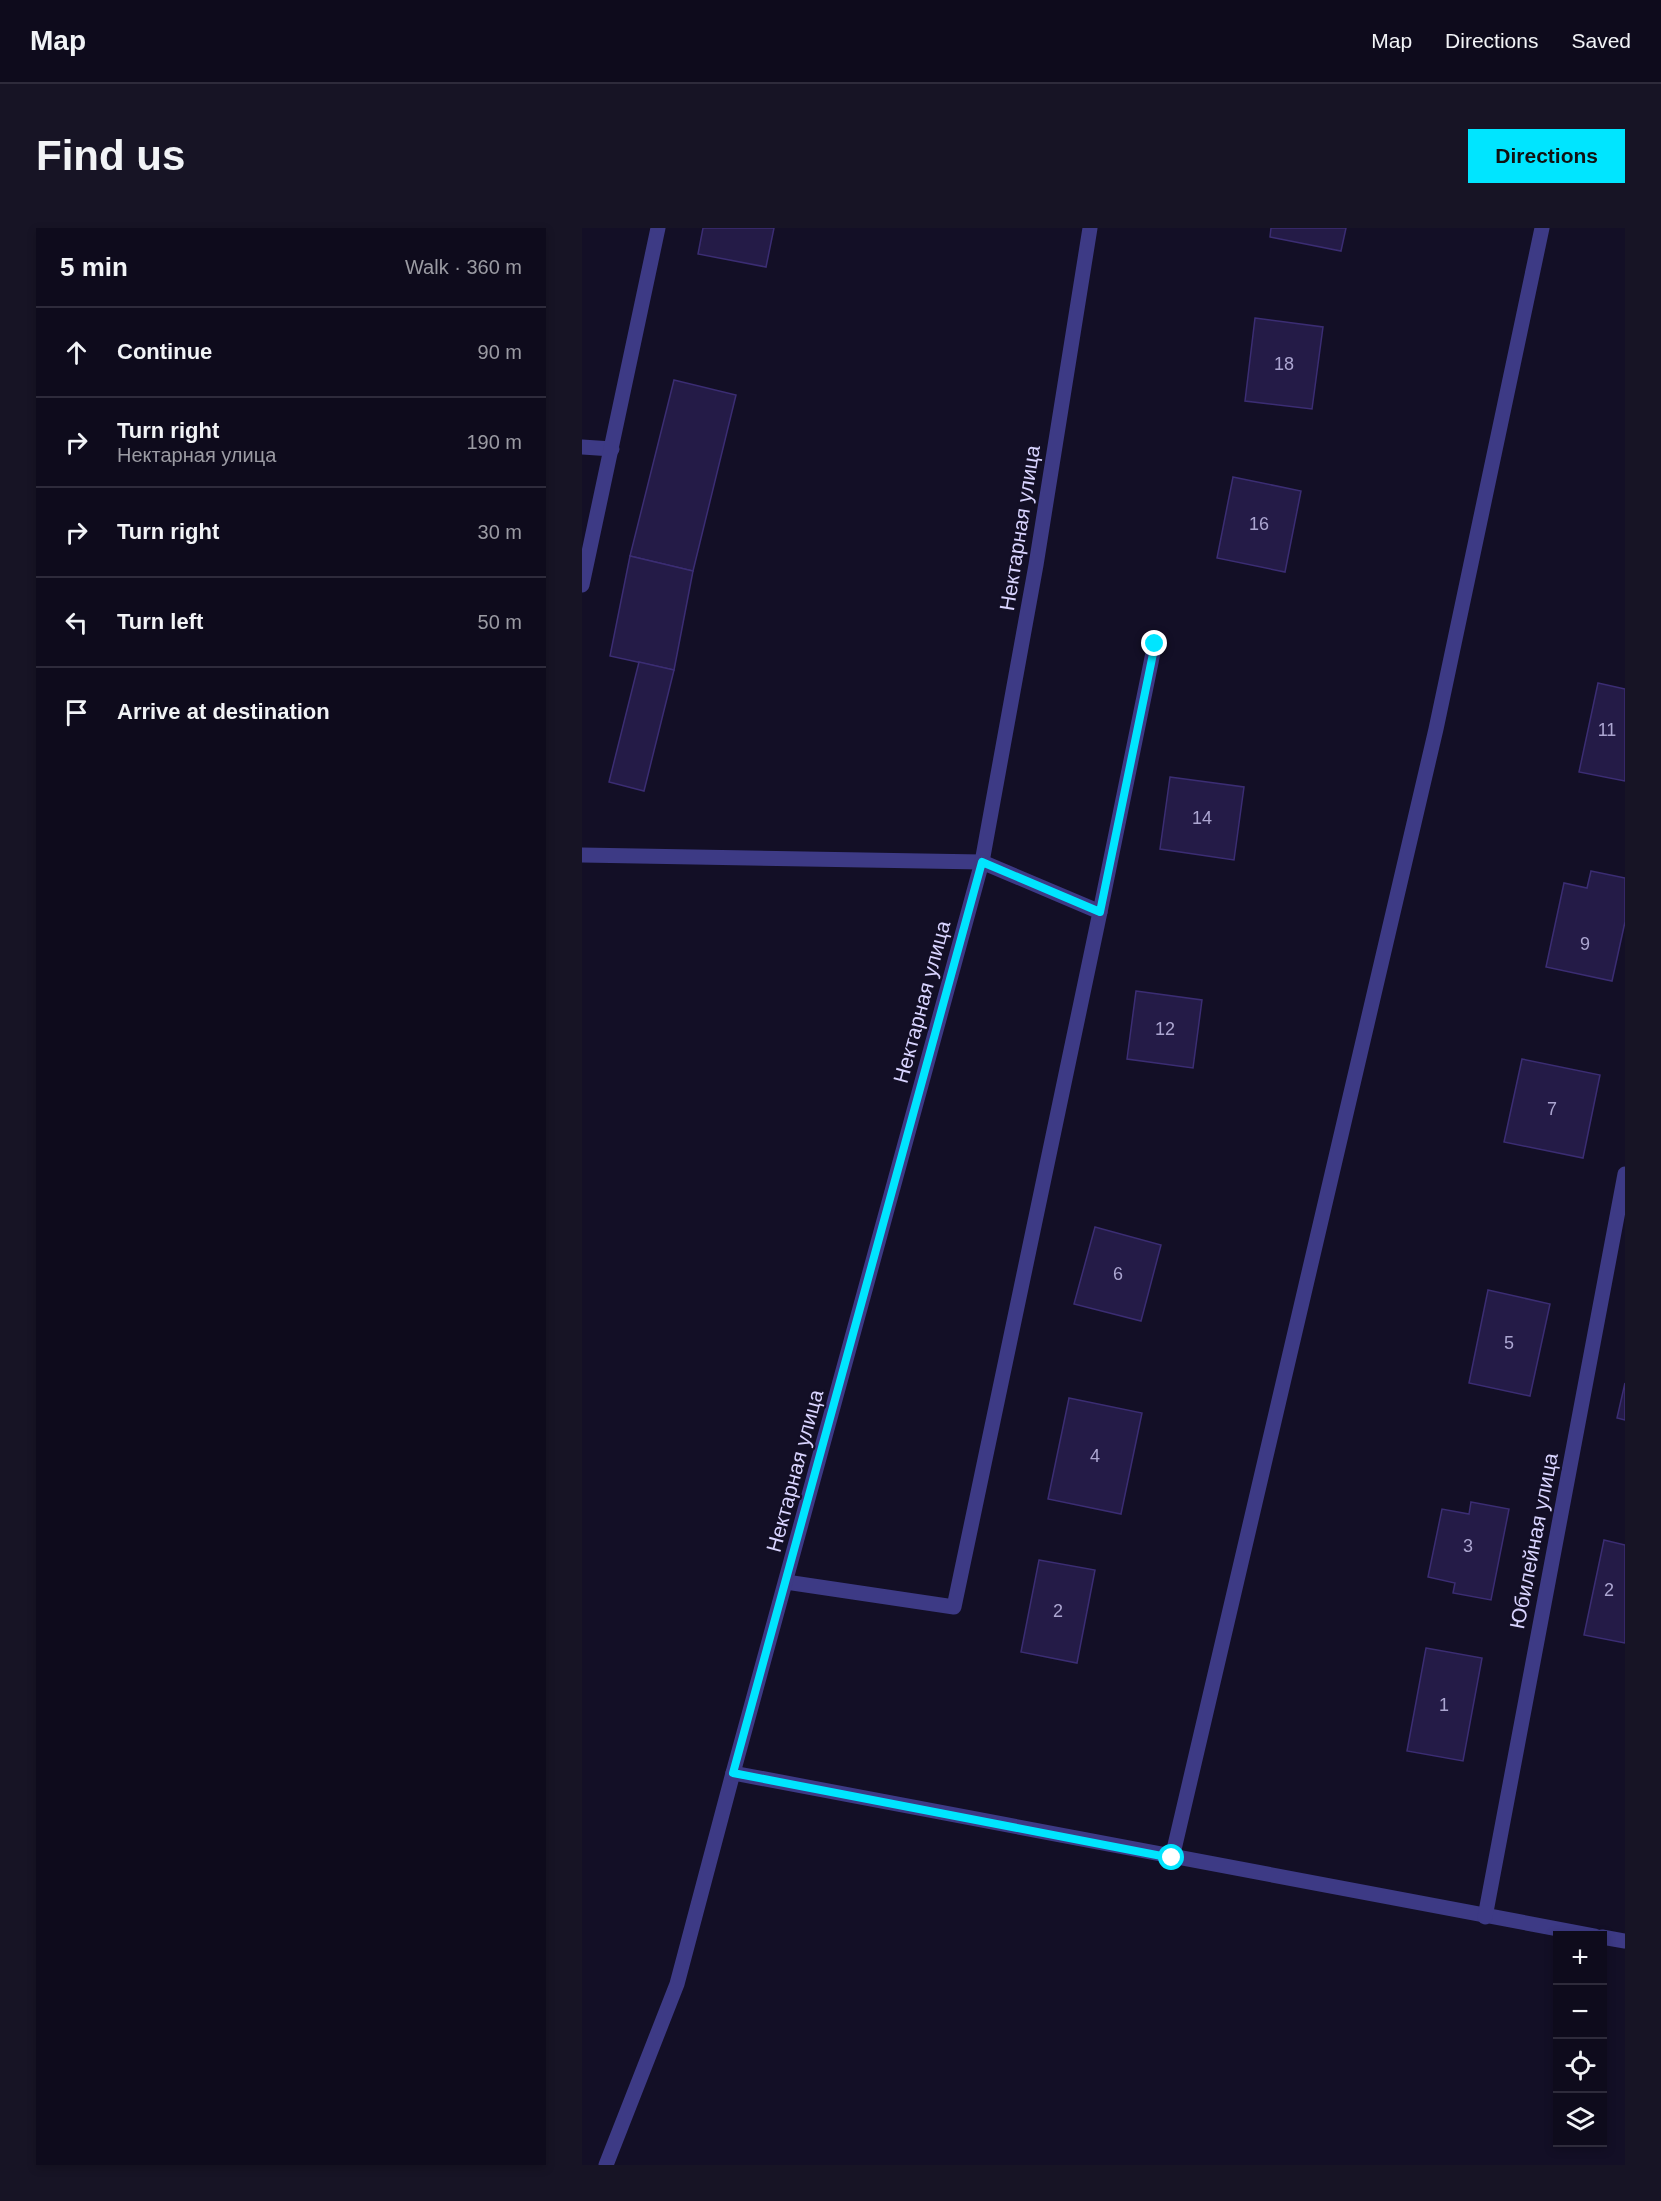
<!DOCTYPE html>
<html lang="en">
<head>
<meta charset="utf-8">
<style>
	body { margin:0; font-family:Arial,sans-serif; background:#171425; color:#f1f3f6 }
	.controls { position:absolute; right:18px; bottom:18px; display:grid; overflow:hidden; border-radius:0px; box-shadow:0 3px 9px #0003 }
	.controls button { width:54px; height:54px; display:grid; place-items:center; padding:0; border:0; border-bottom:2px solid #2e2b3b; background:#0e0b1c; color:#f1f3f6; font:30px sans-serif }
	.stop { position:absolute; width:18px; height:18px; margin:-14px; border:4px solid #00e5ff; border-radius:50%; background:#fff }
	.stop.end { background:#00e5ff; border-color:#fff; box-shadow:0 2px 6px #0008 }
	.list { margin:0; padding:0; list-style:none }
	h2 { display:flex; justify-content:space-between; align-items:center; height:78px; margin:0; padding:0 24px; font-size:26px }
	h2 small { font-size:20px; font-weight:400; color:#9b9ba3 }
	.list li { display:grid; grid-template-columns:39px 1fr auto; gap:18px; align-items:center; box-sizing:border-box; height:90px; padding:0 24px; border-top:2px solid #2e2b3b }
	.list b { display:block; font-size:22px; white-space:nowrap }
	.list p { margin:0; font-size:20px; white-space:nowrap; color:#9b9ba3 }
	.list em { font-size:20px; font-style:normal; color:#9b9ba3 }
	.icon { flex:none; width:33px; height:33px; fill:none; stroke:currentColor; stroke-width:2; stroke-linecap:round; stroke-linejoin:round }
	.map { position:relative; flex:none; width:1043px; height:1937px; overflow:hidden; border-radius:0px }
	header { display:flex; align-items:center; gap:36px; box-sizing:border-box; height:84px; padding:0 30px; background:#0e0b1c; border-bottom:2px solid #2e2b3b }
	header strong { font-size:28px }
	nav { display:flex; gap:33px; margin-inline-start:auto; font-size:21px }
	.intro { display:flex; align-items:center; justify-content:space-between; box-sizing:border-box; height:144px; padding:0 36px }
	h1 { margin:0; font-size:42px }
	.button { padding:15px 27px; border-radius:0px; background:#00e5ff; color:#111; font-size:21px; font-weight:700 }
	main { display:flex; gap:36px; padding:0 36px }
	aside { flex:1; background:#0e0b1c; border-radius:0px; box-shadow:0 3px 9px #0003 }
	.map>svg:first-child { display:block }
	.building { fill:#241b47; stroke:#3b2d73; stroke-width:1.5 }
	.lines { fill:none; stroke-linecap:round; stroke-linejoin:round }
	.lane { stroke:#3d3a85; stroke-width:15 }
	.street { stroke:#3d3a85; stroke-width:15 }
	.route { stroke:#00e5ff; stroke-width:8 }
	.labels { text-anchor:middle; stroke-width:4.5; stroke-linejoin:round; paint-order:stroke }
	.number-label { font-size:18px; fill:#aca6d1 }
	.street-label { font-size:21px; fill:#d9d4ff; stroke:#130f26 }
</style>
</head>
<body>
<header>
<strong>Map</strong>
<nav><a>Map</a><a>Directions</a><a>Saved</a></nav>
</header>
<div class="intro"><h1>Find us</h1><a class="button">Directions</a></div>
<main>
<aside>
<h2>5 min<small>Walk · 360 m</small></h2>
<ul class="list">
<li><svg class="icon" aria-label="ahead" viewBox="0 0 24 24"><path d="M12 20V5M6 11l6-6 6 6"/></svg><div><b>Continue</b></div><em>90 m</em></li>
<li><svg class="icon" aria-label="right" viewBox="0 0 24 24"><path d="M7 20v-9h11M14 6l5 5-5 5"/></svg><div><b>Turn right</b><p>Нектарная улица</p></div><em>190 m</em></li>
<li><svg class="icon" aria-label="right" viewBox="0 0 24 24"><path d="M7 20v-9h11M14 6l5 5-5 5"/></svg><div><b>Turn right</b></div><em>30 m</em></li>
<li><svg class="icon" aria-label="left" viewBox="0 0 24 24"><path d="M17 20v-9H6M10 6l-5 5 5 5"/></svg><div><b>Turn left</b></div><em>50 m</em></li>
<li><svg class="icon" aria-label="arrive" viewBox="0 0 24 24"><path d="M6 21V4h12l-3 4 3 4H6"/></svg><div><b>Arrive at destination</b></div></li>
</ul>
</aside>
<div class="map">
<svg width="1043" height="1937" viewBox="0 0 1043 1937">
	<rect width="100%" height="100%" fill="#130f26"/>
	<g class="building">
		<path d="M 121,0 L 192,0 L 184,39 L 116,26 Z"/>
		<path d="M 689,0 L 764,0 L 759,23 L 688,9 Z"/>
		<path d="M 673,90 L 741,99 L 730,181 L 663,173 Z"/>
		<path d="M 92,152 L 154,167 L 111,343 L 48,328 Z"/>
		<path d="M 651,249 L 719,263 L 703,344 L 635,330 Z"/>
		<path d="M 48,328 L 111,343 L 92,442 L 28,428 Z"/>
		<path d="M 57,434 L 92,442 L 62,563 L 27,554 Z"/>
		<path d="M 1016,455 L 1043,461 L 1043,553 L 997,544 Z"/>
		<path d="M 588,549 L 662,559 L 652,632 L 578,621 Z"/>
		<path d="M 1009,643 L 1043,650 L 1043,694 L 1030,753 L 964,739 L 982,655 L 1005,660 Z"/>
		<path d="M 554,763 L 620,772 L 611,840 L 545,831 Z"/>
		<path d="M 940,831 L 1018,847 L 1001,930 L 922,914 Z"/>
		<path d="M 513,999 L 579,1017 L 559,1093 L 492,1076 Z"/>
		<path d="M 906,1062 L 968,1076 L 948,1168 L 887,1155 Z"/>
		<path d="M 1043,1155 L 1043,1192 L 1035,1190 Z"/>
		<path d="M 487,1170 L 560,1185 L 539,1286 L 466,1271 Z"/>
		<path d="M 889,1274 L 927,1281 L 909,1372 L 871,1365 L 873,1355 L 846,1349 L 860,1281 L 887,1286 Z"/>
		<path d="M 1022,1312 L 1043,1317 L 1043,1415 L 1002,1407 Z"/>
		<path d="M 457,1332 L 513,1342 L 495,1435 L 439,1424 Z"/>
		<path d="M 844,1420 L 900,1430 L 881,1533 L 825,1523 Z"/>
	</g>
	<g class="lines">
		<g class="lane">
			<path d="M 0,219 L 30,221"/>
			<path d="M 0,357 L 76,0"/>
			<path d="M 0,627 L 400,634 L 518,684 L 372,1379 L 204,1354"/>
			<path d="M 518,684 L 573,415"/>
			<path d="M 590,1630 L 854,501 L 960,0"/>
			<path d="M 24,1937 L 95,1756 L 151,1545"/>
		</g>
		<g class="street">
			<path d="M 508,0 L 454,337 L 400,634 L 151,1545 L 1013,1708"/>
			<path d="M 903,1689 L 1043,946"/>
			<path d="M 1020,1709 L 1043,1713"/>
		</g>
	</g>
	<g class="lines">
		<path class="route" d="M 573,416 L 518,684 L 400,634 L 151,1545 L 590,1630"/>
	</g>
	<g class="labels">
		<g class="number-label">
			<text x="702" y="142">18</text>
			<text x="677" y="302">16</text>
			<text x="1025" y="508">11</text>
			<text x="620" y="596">14</text>
			<text x="1003" y="722">9</text>
			<text x="583" y="807">12</text>
			<text x="970" y="887">7</text>
			<text x="536" y="1052">6</text>
			<text x="927" y="1121">5</text>
			<text x="513" y="1234">4</text>
			<text x="886" y="1324">3</text>
			<text x="1027" y="1368">2</text>
			<text x="476" y="1389">2</text>
			<text x="862" y="1483">1</text>
		</g>
		<g class="street-label">
			<text transform="translate(438 300) rotate(-81)" y="7">Нектарная улица</text>
			<text transform="translate(340 774) rotate(-75)" y="7">Нектарная улица</text>
			<text transform="translate(213 1243) rotate(-75)" y="7">Нектарная улица</text>
			<text transform="translate(952 1313) rotate(-79)" y="7">Юбилейная улица</text>
		</g>
	</g>
</svg>
<div class="controls">
<button>+</button>
<button>−</button>
<button><svg class="icon" aria-label="locate" viewBox="0 0 24 24"><circle cx="12" cy="12" r="6"/><path d="M12 2v4M12 18v4M2 12h4M18 12h4"/></svg></button>
<button><svg class="icon" aria-label="layers" viewBox="0 0 24 24"><path d="M12 4l9 5-9 5-9-5zM3 14l9 5 9-5"/></svg></button>
</div>
<div class="stop" style="left:590px;top:1630px"></div>
<div class="stop end" style="left:573px;top:416px"></div>
</div>
</main>
</body>
</html>
